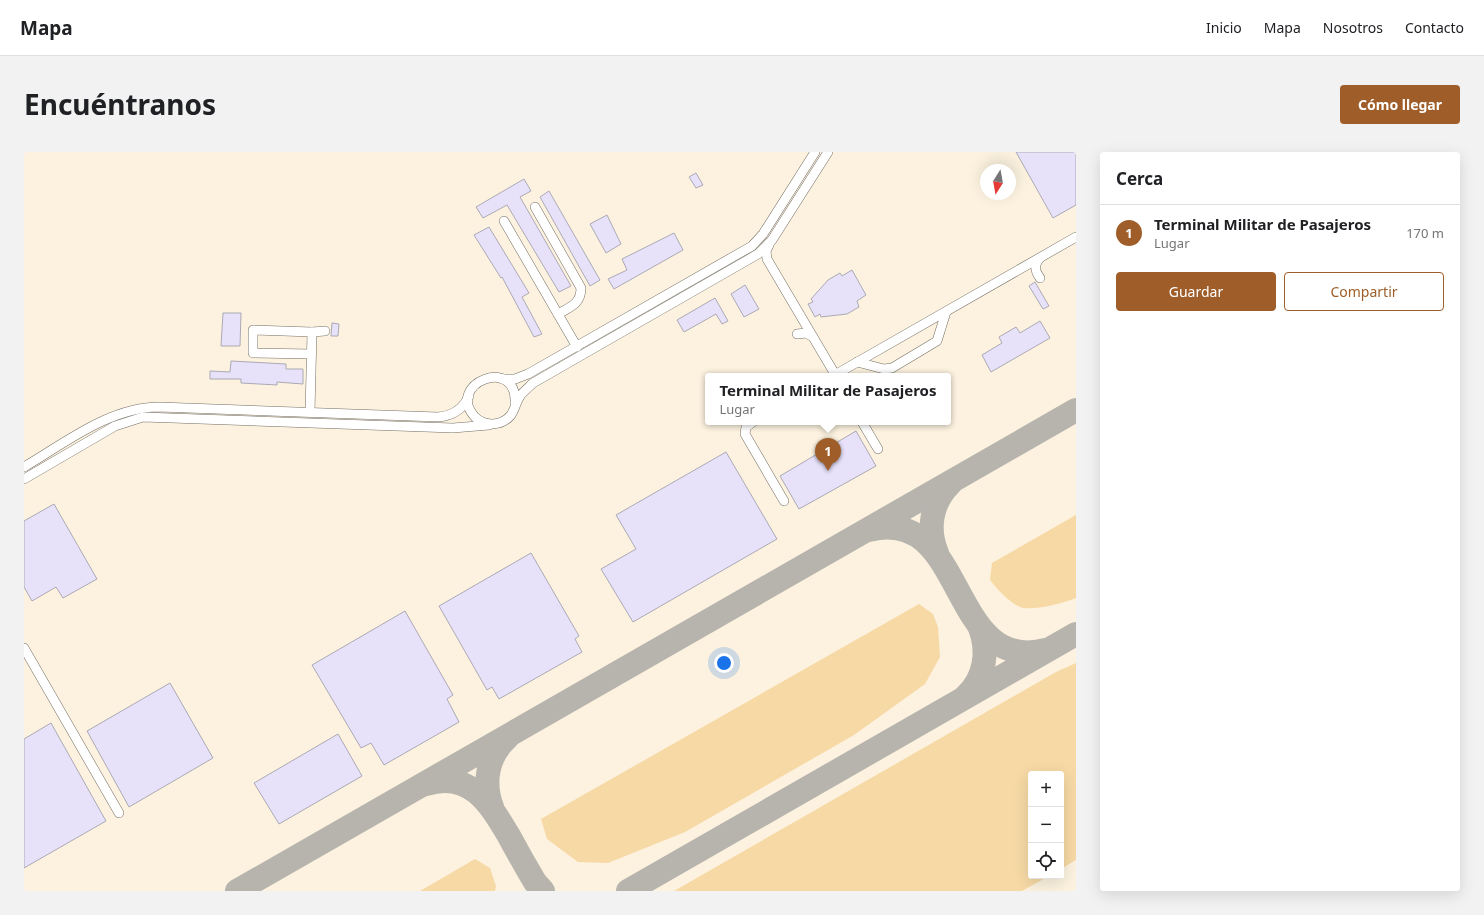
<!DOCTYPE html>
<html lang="es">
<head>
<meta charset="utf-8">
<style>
	body { margin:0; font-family:"Noto Sans",sans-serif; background:#f2f2f2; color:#202124 }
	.controls { position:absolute; right:12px; bottom:12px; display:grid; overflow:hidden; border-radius:4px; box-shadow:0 4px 16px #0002 }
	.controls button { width:36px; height:36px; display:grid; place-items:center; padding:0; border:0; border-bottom:1px solid #e0e0e0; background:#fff; color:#202124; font:20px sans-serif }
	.compass { position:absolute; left:956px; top:12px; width:36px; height:36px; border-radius:50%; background:#fff; box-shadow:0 4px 16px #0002; rotate:191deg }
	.you { position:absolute; left:700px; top:511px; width:14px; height:14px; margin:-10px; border:3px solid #fff; border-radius:50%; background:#1a73e8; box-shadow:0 0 0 6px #1a73e833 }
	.badge { display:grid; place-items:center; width:26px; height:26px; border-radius:50%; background:#9f5e29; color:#fff; font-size:13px; font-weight:700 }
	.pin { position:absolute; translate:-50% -33px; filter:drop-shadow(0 1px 2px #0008) }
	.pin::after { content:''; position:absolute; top:21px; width:14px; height:12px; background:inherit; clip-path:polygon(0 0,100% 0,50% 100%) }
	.popup { position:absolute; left:681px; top:221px; width:246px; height:52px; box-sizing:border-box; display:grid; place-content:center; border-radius:4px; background:#fff; filter:drop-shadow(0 1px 3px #0005); font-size:13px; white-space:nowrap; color:#757577 }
	.popup b { font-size:15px; color:#202124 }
	.popup::after { content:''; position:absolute; left:50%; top:100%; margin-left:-8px; border:8px solid transparent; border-top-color:#fff }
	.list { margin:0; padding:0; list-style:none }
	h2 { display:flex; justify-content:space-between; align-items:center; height:52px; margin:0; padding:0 16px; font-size:17px }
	h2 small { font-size:13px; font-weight:400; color:#757577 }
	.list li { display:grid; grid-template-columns:26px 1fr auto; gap:12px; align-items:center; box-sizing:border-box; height:56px; padding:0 16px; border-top:1px solid #e0e0e0 }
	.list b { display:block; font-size:15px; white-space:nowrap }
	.list p { margin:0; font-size:13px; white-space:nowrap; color:#757577 }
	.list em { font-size:13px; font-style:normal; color:#757577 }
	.actions { display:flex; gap:8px; padding:12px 16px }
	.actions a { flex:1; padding:9px 0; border:1px solid #9f5e29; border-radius:4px; text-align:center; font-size:14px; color:#9f5e29 }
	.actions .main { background:#9f5e29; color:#fff }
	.icon { flex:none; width:22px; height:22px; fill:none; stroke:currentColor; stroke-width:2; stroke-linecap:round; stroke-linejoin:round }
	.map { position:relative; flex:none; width:1052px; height:739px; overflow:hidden; border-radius:4px }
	header { display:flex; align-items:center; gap:24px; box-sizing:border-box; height:56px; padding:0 20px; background:#fff; border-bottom:1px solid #e0e0e0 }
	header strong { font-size:19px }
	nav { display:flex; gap:22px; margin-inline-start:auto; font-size:14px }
	.intro { display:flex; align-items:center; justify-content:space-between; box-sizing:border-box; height:96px; padding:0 24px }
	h1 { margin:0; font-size:28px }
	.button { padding:10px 18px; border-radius:4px; background:#9f5e29; color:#fff; font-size:14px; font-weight:700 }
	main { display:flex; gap:24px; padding:0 24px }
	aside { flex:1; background:#fff; border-radius:4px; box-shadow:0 4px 16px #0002 }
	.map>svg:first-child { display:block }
	.built { fill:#fcf2df; fill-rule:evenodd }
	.green { fill:#f6d9a5 }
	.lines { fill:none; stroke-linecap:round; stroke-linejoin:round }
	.taxiway { stroke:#b7b4ae; stroke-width:24 }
	.building { fill:#e7e2fa; stroke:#aba9b4 }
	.minor-casing { stroke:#746e64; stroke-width:10 }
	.minor { stroke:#fff; stroke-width:9 }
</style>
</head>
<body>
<header>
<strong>Mapa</strong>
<nav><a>Inicio</a><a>Mapa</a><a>Nosotros</a><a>Contacto</a></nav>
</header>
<div class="intro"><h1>Encuéntranos</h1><a class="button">Cómo llegar</a></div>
<main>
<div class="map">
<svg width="1052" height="739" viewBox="0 0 1052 739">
	<rect width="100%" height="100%" fill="#fffbf4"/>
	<path class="built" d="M 0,0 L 1052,0 L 1052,739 L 0,739 ZM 962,18 L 986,18 L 986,42 L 962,42 ZM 684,224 L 924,224 L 924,270 L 684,270 ZM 1007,622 L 1037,622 L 1037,724 L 1007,724 Z"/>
	<g class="green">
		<path d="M 1052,363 L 1052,446 C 1039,451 1014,458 1000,456 C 988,454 973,437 966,428 L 968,411 Z"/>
		<path d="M 895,452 L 909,462 L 914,475 L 916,505 L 901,532 L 830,583 L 661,680 L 584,711 L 554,710 L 523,687 L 517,667 Z"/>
		<path d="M 1052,511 L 1052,708 L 1037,717 L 1037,622 L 1007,622 L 1007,724 L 1025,724 L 998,739 L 650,739 L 1032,520 Z"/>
		<path d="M 451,707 L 466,716 L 472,734 L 471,739 L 396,739 Z"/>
	</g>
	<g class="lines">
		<g class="taxiway">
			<path d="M 845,378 C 944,352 923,523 1022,498"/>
			<path d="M 913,401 C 903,377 907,351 926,332"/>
			<path d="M 942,544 C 961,526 965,500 956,476"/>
			<path d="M 402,632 C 446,618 466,652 485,684 C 493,699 502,715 511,730 L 519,739"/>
			<path d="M 468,655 C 459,631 463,604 483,586"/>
			<path d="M 213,739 L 1052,258"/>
			<path d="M 604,739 L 1052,482"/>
		</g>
	</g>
	<g class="building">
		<path d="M 992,0 L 1052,0 L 1052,53 L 1029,66 Z"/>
		<path d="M 672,21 L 679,33 L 672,36 L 665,25 Z"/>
		<path d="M 500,27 L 507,39 L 496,45 L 547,134 L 535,140 L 483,53 L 459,66 L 452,55 Z"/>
		<path d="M 525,39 L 576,128 L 566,134 L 516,45 Z"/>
		<path d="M 583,63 L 597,92 L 582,101 L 566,72 Z"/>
		<path d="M 465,75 L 505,141 L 498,145 L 518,182 L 510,185 L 478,125 L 477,126 L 450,83 Z"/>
		<path d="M 650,81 L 659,98 L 590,137 L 584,127 L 603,118 L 598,107 Z"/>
		<path d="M 828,118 L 842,143 L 833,149 L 835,155 L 823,162 L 797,165 L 796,162 L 791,165 L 784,152 L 789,150 L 787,147 L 804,128 L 816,121 L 818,124 Z"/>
		<path d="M 1011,130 L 1025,154 L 1019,157 L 1005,134 Z"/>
		<path d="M 721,133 L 735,157 L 720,165 L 707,142 Z"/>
		<path d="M 691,146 L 704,169 L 698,172 L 692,162 L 660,180 L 653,168 Z"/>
		<path d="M 199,161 L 217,161 L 216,194 L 197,194 Z"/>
		<path d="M 1016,169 L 1026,186 L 967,220 L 958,203 L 978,191 L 975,185 L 992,175 L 996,181 Z"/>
		<path d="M 308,171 L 315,172 L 314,184 L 307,184 Z"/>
		<path d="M 207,209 L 262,212 L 262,217 L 279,217 L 279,232 L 253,230 L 253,233 L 217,231 L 217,227 L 186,227 L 186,219 L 206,220 Z"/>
		<path d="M 832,279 L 852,314 L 775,357 L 756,324 Z"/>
		<path d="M 702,300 L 753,387 L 609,470 L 577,417 L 612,397 L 592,363 Z"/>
		<path d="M 30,352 L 73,427 L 39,446 L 32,435 L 8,449 L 0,435 L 0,369 Z"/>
		<path d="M 507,401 L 555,484 L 551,487 L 558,500 L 475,547 L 468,535 L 463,538 L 415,454 Z"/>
		<path d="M 381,459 L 429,543 L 423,547 L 435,570 L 360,613 L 347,591 L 337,596 L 288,513 Z"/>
		<path d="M 146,531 L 189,606 L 105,655 L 63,579 Z"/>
		<path d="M 27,571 L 82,669 L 0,716 L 0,587 Z"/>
		<path d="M 314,582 L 338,624 L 255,672 L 230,631 Z"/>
	</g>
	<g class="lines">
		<defs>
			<g id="minor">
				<path d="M 511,55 L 557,136 C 557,152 546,155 534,162"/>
				<path d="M 480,69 L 553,195"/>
				<path d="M 745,93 L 742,99 L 743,107 L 812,224"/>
				<path d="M 1016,106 C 1009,113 1011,119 1016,126"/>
				<path d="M 288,180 L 301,179"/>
				<path d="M 773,182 L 782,181 L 789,185"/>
				<path d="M 833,210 L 860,217 L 868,216 L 913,189 L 922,160"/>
				<path d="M 809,224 L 1052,85"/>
				<path d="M 478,227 L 491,227 L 504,222 L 728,94 L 739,82 L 791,0"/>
				<path d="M 491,252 C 494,202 420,232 451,265 C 461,275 478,274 487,263 C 491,257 492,250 496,244 C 500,239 505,235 509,231 L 734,102 L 748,88 L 804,0"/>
				<path d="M 286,260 L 288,180 L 229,178 L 229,201 L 288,202"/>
				<path d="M 729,270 L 722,275 L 721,282 L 760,349"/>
				<path d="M 838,270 L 854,297"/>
				<path d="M 0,315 C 41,291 86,255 135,255 L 414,265 C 428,264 439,257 445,244"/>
				<path d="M 0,327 L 91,274 L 119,265 L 429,276 L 465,273"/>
				<path d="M 0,496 L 95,661"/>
			</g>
		</defs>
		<use href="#minor" class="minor-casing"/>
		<use href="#minor" class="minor"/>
	</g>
</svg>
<div class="controls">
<button>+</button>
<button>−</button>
<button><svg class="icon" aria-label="locate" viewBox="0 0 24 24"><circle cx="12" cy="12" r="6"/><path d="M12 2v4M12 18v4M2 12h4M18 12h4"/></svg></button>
</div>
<svg class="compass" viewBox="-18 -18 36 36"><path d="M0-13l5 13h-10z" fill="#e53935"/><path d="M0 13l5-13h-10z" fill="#757577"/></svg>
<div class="you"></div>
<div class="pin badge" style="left:804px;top:319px">1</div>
<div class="popup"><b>Terminal Militar de Pasajeros</b>Lugar</div>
</div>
<aside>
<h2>Cerca<small></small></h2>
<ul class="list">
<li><span class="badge">1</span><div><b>Terminal Militar de Pasajeros</b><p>Lugar</p></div><em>170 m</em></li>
</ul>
<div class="actions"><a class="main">Guardar</a><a>Compartir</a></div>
</aside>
</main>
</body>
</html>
